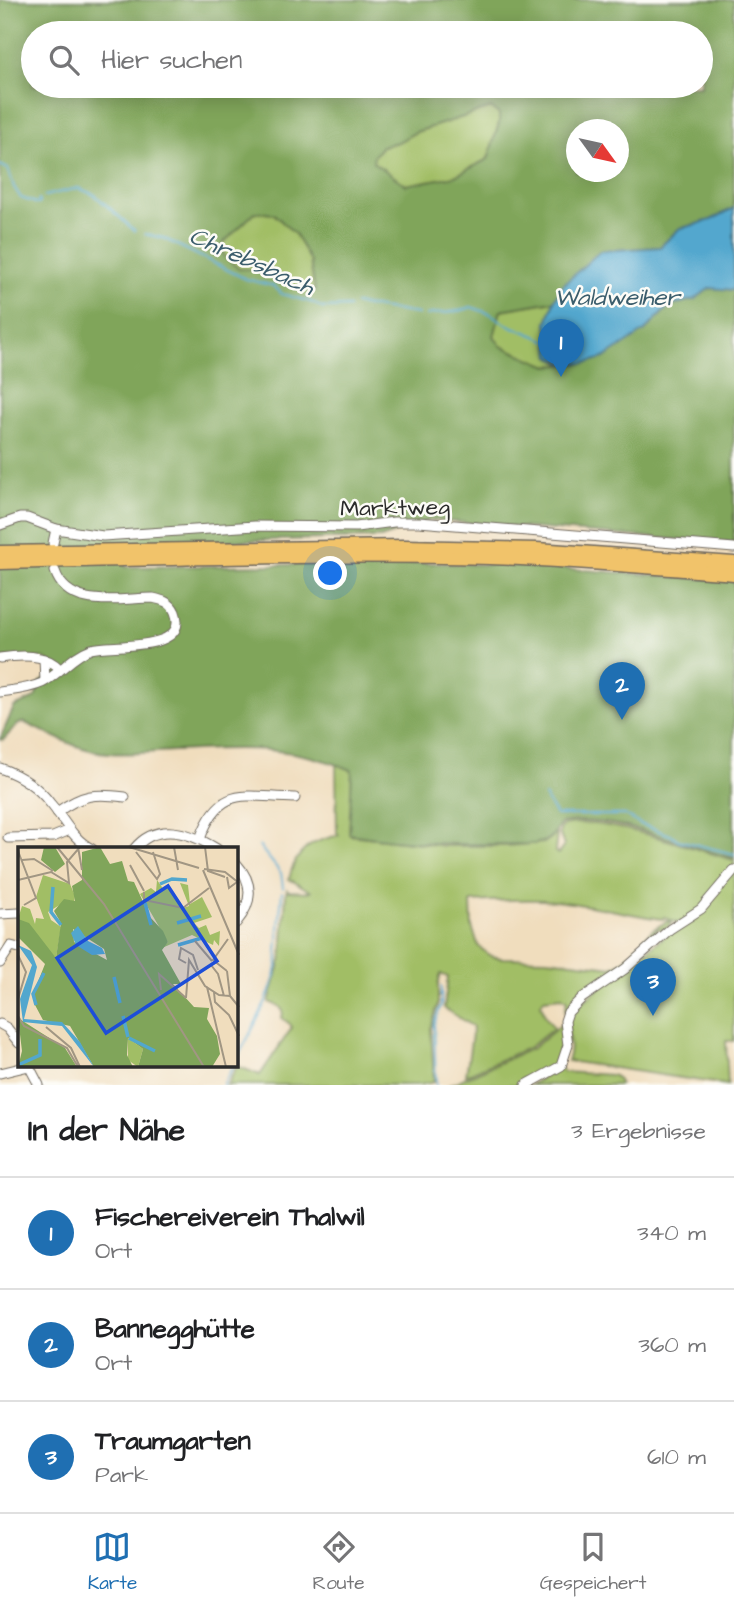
<!DOCTYPE html>
<html lang="de">
<head>
<meta charset="utf-8">
<style>
	body { margin:0; font-family:"Architects Daughter",sans-serif; background:#f2f2f2; color:#202124 }
	.compass { position:absolute; left:566px; top:119px; width:63px; height:63px; border-radius:50%; background:#fff; box-shadow:0 4px 18px #0003; rotate:123deg }
	.you { position:absolute; left:331px; top:574px; width:24px; height:24px; margin:-18px; border:5px solid #fff; border-radius:50%; background:#1a73e8; box-shadow:0 0 0 10px #1a73e833 }
	.badge { display:grid; place-items:center; width:46px; height:46px; border-radius:50%; background:#1f6fb2; color:#fff; font-size:23px; font-weight:700 }
	.pin { position:absolute; translate:-50% -58px; filter:drop-shadow(0 2px 4px #0008) }
	.pin::after { content:''; position:absolute; top:37px; width:24px; height:21px; background:inherit; clip-path:polygon(0 0,100% 0,50% 100%) }
	.list { margin:0; padding:0; list-style:none }
	h2 { display:flex; justify-content:space-between; align-items:center; height:91px; margin:0; padding:0 28px; font-size:30px }
	h2 small { font-size:23px; font-weight:400; color:#757577 }
	.list li { display:grid; grid-template-columns:46px 1fr auto; gap:21px; align-items:center; box-sizing:border-box; height:112px; padding:0 28px; border-top:2px solid #e0e0e0 }
	.list b { display:block; font-size:26px; white-space:nowrap }
	.list p { margin:0; font-size:23px; white-space:nowrap; color:#757577 }
	.list em { font-size:23px; font-style:normal; color:#757577 }
	.icon { flex:none; width:38px; height:38px; fill:none; stroke:currentColor; stroke-width:2; stroke-linecap:round; stroke-linejoin:round }
	.map { position:relative; flex:none; width:734px; height:1085px; overflow:hidden }
	.search { position:absolute; background:#fff; box-shadow:0 4px 18px #0003; left:21px; right:21px; top:21px; height:77px; display:flex; align-items:center; gap:18px; box-sizing:border-box; padding:0 24px; border-radius:38px; color:#757577; font-size:26px }
	.sheet { height:427px; background:#fff }
	nav { display:flex; justify-content:space-around; align-items:center; box-sizing:border-box; height:98px; border-top:2px solid #e0e0e0; background:#fff; font-size:19px; color:#757577 }
	nav a { display:grid; justify-items:center; gap:4px }
	nav .on { color:#1f6fb2 }
	.map>svg:first-child { display:block }
	.green { fill:#a1be65; stroke:#667448; stroke-width:2 }
	.forest { fill:#80a55a; stroke:#566842; stroke-width:2; fill-rule:evenodd }
	.water { fill:#52a7ce; stroke:#3e697c; stroke-width:2 }
	.lines { fill:none; stroke-linecap:round; stroke-linejoin:round }
	.stream { stroke:#52a7ce; stroke-width:2 }
	.minor-casing { stroke:#70695e; stroke-width:11 }
	.highway-casing { stroke:#70695e; stroke-width:15 }
	.minor { stroke:#fff; stroke-width:9 }
	.highway { stroke:#f1c36a; stroke-width:12 }
	.labels { text-anchor:middle; stroke-width:5; stroke-linejoin:round; paint-order:stroke }
	.street-label { font-size:23px; fill:#2b2b2b; stroke:#fdfcf7 }
	.water-label { font-size:24px; font-style:italic; fill:#3b5d6c; stroke:#fdfcf7 }
	.inset-river { fill:none; stroke:#52a7ce; stroke-width:3.5 }
	.inset-road { fill:none; stroke:#a19683; stroke-width:2 }
	.view { fill:#1d4ed8; fill-opacity:0.15; stroke:#1d4ed8; stroke-width:3.5 }
	.inset-edge { fill:none; stroke:#2b2b2b; stroke-width:3.5 }
</style>
</head>
<body>
<div class="map">
<svg width="734" height="1085" viewBox="0 0 734 1085">
	<rect width="100%" height="100%" fill="#fdfcf7"/>
	<filter id="ink" filterUnits="userSpaceOnUse"><feTurbulence type="fractalNoise" baseFrequency=".0143" numOctaves="2"/><feDisplacementMap in="SourceGraphic" scale="14" xChannelSelector="R" yChannelSelector="G"/><feConvolveMatrix kernelMatrix="1 2 1 2 8 2 1 2 1" color-interpolation-filters="sRGB"/></filter>
	<filter id="wash" filterUnits="userSpaceOnUse"><feTurbulence type="fractalNoise" baseFrequency=".00686" numOctaves="4" result="noise"/><feDisplacementMap in="SourceGraphic" scale="28" xChannelSelector="R" yChannelSelector="G"/><feGaussianBlur stdDeviation="1.57" result="paint"/><feColorMatrix in="noise" values="0 0 0 0 0 0 0 0 0 0 0 0 0 0 0 0 0 1.4 0 .05"/><feComposite in="paint" operator="in"/></filter>
	<g filter="url(#wash)">
		<rect width="100%" height="100%" fill="#f0ddbd"/>
		<g class="green">
			<path d="M 491,108 L 499,114 L 499,123 L 488,159 L 455,176 L 406,185 L 372,162 L 374,156 L 382,146 L 398,142 L 416,132 Z"/>
			<path d="M 255,212 L 274,214 L 295,234 L 310,261 L 315,292 L 280,282 L 270,269 L 239,269 L 224,257 L 222,244 Z"/>
			<path d="M 554,301 L 547,323 L 557,361 L 565,364 L 548,366 L 500,346 L 494,336 L 501,310 Z"/>
			<path d="M 336,763 L 352,770 L 350,835 L 445,846 L 506,846 L 544,843 L 557,834 L 555,852 L 558,854 L 564,846 C 562,837 556,834 563,825 C 603,815 692,849 734,860 L 734,1041 L 726,1041 L 728,1085 L 567,1061 C 574,1045 564,1029 570,1012 L 680,924 L 664,917 L 663,919 C 627,915 591,904 554,901 C 527,898 498,901 471,902 L 472,927 L 479,947 L 491,956 L 501,958 L 548,959 L 612,967 L 624,961 L 652,930 L 668,921 L 672,923 L 665,929 L 658,929 L 651,936 L 650,941 L 632,959 L 565,1011 L 567,1001 L 562,997 L 544,999 L 541,1004 L 545,1016 L 554,1028 L 530,1047 L 466,1075 L 473,1027 L 444,1008 L 448,977 L 441,974 L 438,984 L 438,1004 L 431,1028 L 434,1082 L 420,1085 L 227,1085 L 237,1066 L 260,1075 L 291,1029 L 290,1024 L 282,1018 L 283,1011 L 279,1006 L 269,1002 L 282,957 L 286,894 L 287,889 L 289,891 L 312,892 L 289,879 C 295,850 313,840 340,835 L 337,834 Z"/>
			<path d="M 562,1024 L 567,1040 L 558,1065 L 528,1080 L 522,1079 L 521,1085 L 449,1085 L 533,1048 Z"/>
			<path d="M 561,1067 L 563,1072 L 612,1075 L 616,1077 L 620,1085 L 530,1085 Z"/>
		</g>
		<path class="forest" d="M 0,0 L 734,0 L 734,208 L 711,220 L 679,229 L 660,247 L 600,251 L 564,285 L 554,301 L 501,310 L 494,336 L 501,346 L 548,366 L 585,363 L 645,331 L 669,306 L 695,299 L 710,288 L 734,290 L 734,544 L 430,520 L 381,538 L 124,543 L 125,567 L 431,563 L 530,566 L 734,581 L 734,858 C 682,846 614,813 561,823 C 555,835 548,842 534,844 C 472,845 411,845 349,834 L 352,770 C 285,744 242,748 173,751 C 151,752 129,755 108,753 C 78,751 50,734 23,722 L 17,725 L 3,740 L 0,739 L 14,707 L 35,698 L 40,683 L 60,669 L 44,659 L 0,658 ZM 33,33 L 701,33 L 701,86 L 33,86 ZM 491,108 L 499,114 L 499,123 L 488,159 L 455,176 L 406,185 L 373,162 L 374,156 L 382,146 L 398,142 L 416,132 ZM 576,130 L 618,130 L 618,172 L 576,172 ZM 255,212 L 274,214 L 295,234 L 310,261 L 315,291 L 280,282 L 270,269 L 239,269 L 224,256 L 222,244 Z"/>
		<path class="water" d="M 734,208 L 734,290 L 710,288 L 695,299 L 669,306 L 645,331 L 604,358 L 585,363 L 565,364 L 550,356 L 547,323 L 554,301 L 563,285 L 600,251 L 660,247 L 679,229 L 711,220 Z"/>
		<g class="lines">
			<g class="stream">
				<path d="M 0,165 L 8,169 L 14,187 L 21,198 L 39,204 L 39,199"/>
				<path d="M 44,196 L 78,188 L 95,195 L 135,231"/>
				<path d="M 145,234 L 163,238 L 246,279 L 274,286 L 282,294 L 314,303 L 322,308 L 349,307"/>
				<path d="M 355,304 L 418,314"/>
				<path d="M 426,315 C 441,312 457,314 471,307 L 491,314 L 506,324 L 548,341"/>
				<path d="M 544,796 L 556,815 L 625,815 L 640,824 L 673,836 L 678,840 L 734,854"/>
				<path d="M 259,846 L 281,873 L 283,888"/>
				<path d="M 236,1060 C 249,1036 283,977 277,951 L 282,892"/>
				<path d="M 223,1085 L 233,1066"/>
				<path d="M 436,1085 L 434,1024 L 441,1005 L 441,987"/>
			</g>
		</g>
	</g>
	<g filter="url(#ink)">
		<g class="lines">
			<defs>
				<g id="minor">
					<path d="M 0,525 L 20,518 L 27,518 L 56,529 L 103,536 L 255,526 L 356,527 L 394,522 L 419,522 L 734,548"/>
					<path d="M 53,543 L 56,529"/>
					<path d="M 0,658 C 20,655 45,653 60,669"/>
					<path d="M 44,659 L 45,681"/>
					<path d="M 0,692 C 14,690 29,689 42,683 C 60,674 71,656 91,649 C 111,643 191,653 175,612 C 171,602 162,600 153,598 C 120,598 68,611 55,571"/>
					<path d="M 0,768 C 19,775 38,787 50,803 C 64,819 72,839 92,849"/>
					<path d="M 57,812 C 83,794 94,793 125,797"/>
					<path d="M 8,838 L 53,837 L 70,830"/>
					<path d="M 200,839 C 220,784 244,797 295,798"/>
					<path d="M 134,849 C 157,821 190,832 217,849"/>
					<path d="M 236,863 C 254,883 253,903 236,923"/>
					<path d="M 0,914 L 19,913"/>
					<path d="M 0,963 L 11,946 L 19,948"/>
					<path d="M 0,1024 L 7,1028 L 19,1043"/>
					<path d="M 236,1025 L 238,1024"/>
					<path d="M 29,1066 L 39,1085"/>
					<path d="M 0,1073 L 29,1066"/>
					<path d="M 526,1085 L 561,1066 L 568,1045 L 565,1021 L 568,1012 L 582,998 L 625,969 L 670,929 L 701,909 L 734,870"/>
				</g>
				<g id="highway">
					<path d="M 0,552 L 405,546 L 537,549 L 734,563"/>
					<path d="M 0,563 C 163,559 326,554 490,558 C 571,560 653,568 734,574"/>
				</g>
			</defs>
			<use href="#minor" class="minor-casing"/>
			<use href="#highway" class="highway-casing"/>
			<use href="#minor" class="minor"/>
			<use href="#highway" class="highway"/>
		</g>
	</g>
	<g class="labels">
		<g class="street-label">
			<text transform="translate(395 507) rotate(-1)" y="8">Marktweg</text>
		</g>
		<g class="water-label">
			<text transform="translate(252 261) rotate(24)" y="8">Chrebsbach</text>
			<text x="617" y="305">Waldweiher</text>
		</g>
	</g>
	<g transform="translate(18 847)">
		<rect width="220" height="220" fill="#f0ddbd"/>
		<path d="M 25,28 L 52,37 L 57,49 L 56,55 L 50,53 L 30,65 L 33,73 L 43,80 L 38,111 L 0,72 L 4,59 L 12,62 L 17,77 L 18,71 L 26,72 L 18,50 ZM 139,33 L 146,43 L 150,40 L 165,61 L 171,59 L 162,36 L 170,38 L 172,57 L 184,50 L 194,70 L 176,76 L 181,81 L 188,78 L 192,88 L 202,84 L 201,99 L 196,93 L 195,98 L 174,88 L 144,101 L 150,95 L 122,47 L 133,41 L 138,45 ZM 110,191 L 125,202 L 120,220 L 110,213 Z" fill="#a1be65"/>
		<path d="M 26,0 L 37,0 L 47,17 L 37,25 L 23,13 ZM 82,0 L 92,17 L 104,14 L 110,34 L 116,35 L 132,70 L 145,84 L 150,95 L 144,103 L 163,137 L 155,137 L 176,160 L 191,161 L 189,172 L 199,189 L 202,207 L 194,220 L 120,220 L 125,202 L 110,191 L 109,208 L 115,220 L 76,220 L 52,179 L 25,173 L 17,158 L 15,147 L 27,117 L 0,90 L 0,72 L 11,76 L 38,111 L 43,76 L 36,64 L 46,52 L 57,54 L 54,39 L 64,33 L 64,5 ZM 55,82 L 86,102 L 89,113 L 56,95 ZM 0,171 L 47,201 L 59,220 L 0,220 L 4,204 Z" fill="#80a55a" fill-rule="evenodd"/>
		<path d="M 60,79 L 70,94 L 84,101 L 87,107 L 74,108 L 58,98 L 53,86 ZM 0,98 L 13,104 L 19,120 L 6,172 L 44,175 L 62,195 L 76,220 L 44,179 L 5,175 L 2,152 L 14,118 Z" fill="#52a7ce"/>
		<path class="inset-river" d="M 142,37 L 154,32 L 169,33M 35,40 L 33,65 L 43,78M 127,56 L 133,78M 159,76 L 183,69M 160,98 L 184,91M 96,130 L 102,156M 18,158 L 15,147 L 26,126M 105,169 L 110,190M 111,191 L 137,204M 0,218 L 22,208 L 22,192"/>
		<path class="inset-road" d="M 39,0 L 86,57 L 186,220M 60,0 L 64,23M 111,0 L 181,21M 156,0 L 160,23M 187,0 L 190,24 L 207,30M 0,4 L 18,51 L 6,58M 118,5 L 139,32 L 142,27 L 135,5M 4,13 L 16,12 L 35,24M 112,18 L 126,44M 186,22 L 207,25 L 221,36M 185,23 L 221,108M 209,30 L 211,41 L 219,35M 0,33 L 33,25 L 51,36 L 49,15 L 62,0M 126,45 L 126,53 L 165,61 L 191,41M 177,94 L 194,114M 0,108 L 8,125 L 0,152M 168,116 L 161,112 L 163,101 L 175,108 L 180,123M 193,118 L 200,127 L 206,149M 209,124 L 195,113 L 210,92M 209,124 L 212,149 L 221,160M 189,140 L 208,220M 143,143 L 141,127 L 168,151M 196,145 L 197,155 L 211,168 L 221,189M 168,151 L 171,113 L 187,139 L 201,148 L 212,149M 0,169 L 6,179 L 49,201 L 60,220M 28,180 L 53,201 L 62,220"/>
		<path class="view" d="M 150,39 L 199,114 L 88,186 L 39,111 Z"/>
		<rect width="220" height="220" class="inset-edge"/>
	</g>
</svg>
<svg class="compass" viewBox="-18 -18 36 36"><path d="M0-13l5 13h-10z" fill="#e53935"/><path d="M0 13l5-13h-10z" fill="#757577"/></svg>
<div class="you"></div>
<div class="pin badge" style="left:561px;top:377px">1</div>
<div class="pin badge" style="left:622px;top:720px">2</div>
<div class="pin badge" style="left:653px;top:1016px">3</div>
<div class="search"><svg class="icon" aria-label="search" viewBox="0 0 24 24"><circle cx="10" cy="10" r="6"/><path d="M15 15l6 6"/></svg>Hier suchen</div>
</div>
<section class="sheet">
<h2>In der Nähe<small>3 Ergebnisse</small></h2>
<ul class="list">
<li><span class="badge">1</span><div><b>Fischereiverein Thalwil</b><p>Ort</p></div><em>340 m</em></li>
<li><span class="badge">2</span><div><b>Bannegghütte</b><p>Ort</p></div><em>360 m</em></li>
<li><span class="badge">3</span><div><b>Traumgarten</b><p>Park</p></div><em>610 m</em></li>
</ul>
</section>
<nav>
<a class="on"><svg class="icon" aria-label="map" viewBox="0 0 24 24"><path d="M3 6l6-2 6 2 6-2v14l-6 2-6-2-6 2zM9 4v14M15 6v14"/></svg>Karte</a>
<a><svg class="icon" aria-label="directions" viewBox="0 0 24 24"><path d="M12 3l9 9-9 9-9-9zM9 14v-3h6M13 9l2 2-2 2"/></svg>Route</a>
<a><svg class="icon" aria-label="saved" viewBox="0 0 24 24"><path d="M7 4h10v16l-5-4-5 4z"/></svg>Gespeichert</a>
</nav>
</body>
</html>
